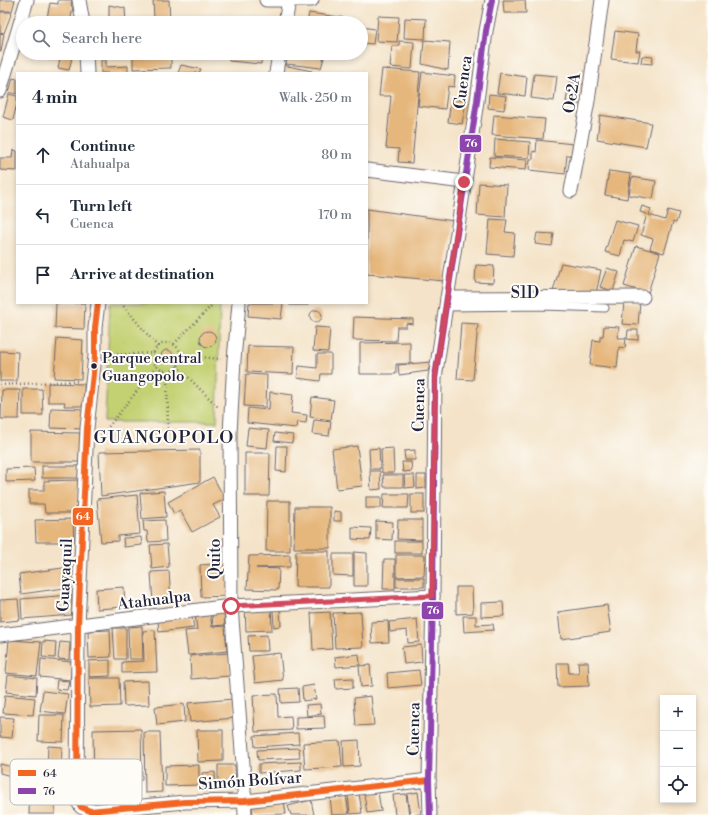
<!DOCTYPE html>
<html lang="en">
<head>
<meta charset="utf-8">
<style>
	body { margin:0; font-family:"Libre Bodoni",serif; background:#f6f6f7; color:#1f2937 }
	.controls { position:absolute; right:12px; bottom:12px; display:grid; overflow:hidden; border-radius:0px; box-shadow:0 2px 6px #0003 }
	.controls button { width:36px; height:36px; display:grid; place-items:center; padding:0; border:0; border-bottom:1px solid #e0e1e3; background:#fff; color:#1f2937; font:20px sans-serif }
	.stop { position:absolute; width:12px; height:12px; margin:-9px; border:3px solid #d1495b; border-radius:50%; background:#fff }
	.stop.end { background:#d1495b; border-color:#fff; box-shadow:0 1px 4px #0008 }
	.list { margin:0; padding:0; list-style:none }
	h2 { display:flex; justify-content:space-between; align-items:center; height:52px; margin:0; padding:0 16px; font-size:17px }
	h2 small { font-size:13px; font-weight:400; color:#747a83 }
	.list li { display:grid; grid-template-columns:26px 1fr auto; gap:12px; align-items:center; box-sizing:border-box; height:60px; padding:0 16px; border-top:1px solid #e0e1e3 }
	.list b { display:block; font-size:15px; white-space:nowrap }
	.list p { margin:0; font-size:13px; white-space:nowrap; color:#747a83 }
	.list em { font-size:13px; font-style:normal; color:#747a83 }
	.icon { flex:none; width:22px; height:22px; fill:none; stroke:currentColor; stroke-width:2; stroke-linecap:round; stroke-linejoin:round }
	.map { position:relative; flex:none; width:708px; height:815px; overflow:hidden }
	.search { position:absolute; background:#fff; box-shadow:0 2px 6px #0003; left:16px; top:16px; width:352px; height:44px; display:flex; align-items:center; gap:10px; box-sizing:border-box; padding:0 14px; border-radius:22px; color:#747a83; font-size:15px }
	.panel { position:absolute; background:#fff; box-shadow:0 2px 6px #0003; left:16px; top:72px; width:352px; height:232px; border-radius:0px }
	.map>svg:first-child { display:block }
	.green { fill:#c4d173; stroke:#737a57 }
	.building { fill:#e6b77d }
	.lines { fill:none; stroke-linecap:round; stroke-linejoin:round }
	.service-casing { stroke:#6c666c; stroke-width:9 }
	.minor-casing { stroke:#6c666c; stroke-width:15 }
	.path { stroke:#6c666c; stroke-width:2.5; stroke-dasharray:1 3; stroke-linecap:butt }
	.service { stroke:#fff; stroke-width:7 }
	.minor { stroke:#fff; stroke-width:13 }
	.bus-1-casing { stroke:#fdfcf7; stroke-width:9 }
	.bus-2-casing { stroke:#fdfcf7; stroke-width:9 }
	.bus-1 { stroke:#f26522; stroke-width:6 }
	.bus-2 { stroke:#8e44ad; stroke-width:6 }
	.route { stroke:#d1495b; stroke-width:5 }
	.bus-dot { fill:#22223b; stroke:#fdfcf7; stroke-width:1.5 }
	.labels { text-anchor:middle; stroke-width:4; stroke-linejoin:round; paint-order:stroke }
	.bus-label { font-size:15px; fill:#22223b; stroke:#fdfcf7; text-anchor:start }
	.street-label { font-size:16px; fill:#22223b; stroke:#fdfcf7 }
	.quarter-label { font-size:18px; letter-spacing:1px; fill:#22223b; stroke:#fdfcf7 }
	.key { fill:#fdfcf7; stroke:#bbbbbf; stroke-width:1 }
	.key-label { font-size:11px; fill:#22223b }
	.line-badge { stroke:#fdfcf7; stroke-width:1.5 }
	.badge-label { font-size:11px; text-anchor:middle; font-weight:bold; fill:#fff }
</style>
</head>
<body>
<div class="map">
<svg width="708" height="815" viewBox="0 0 708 815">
	<rect width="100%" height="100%" fill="#fdfcf7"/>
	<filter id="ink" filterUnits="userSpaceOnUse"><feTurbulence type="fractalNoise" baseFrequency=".025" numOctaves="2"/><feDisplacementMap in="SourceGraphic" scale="8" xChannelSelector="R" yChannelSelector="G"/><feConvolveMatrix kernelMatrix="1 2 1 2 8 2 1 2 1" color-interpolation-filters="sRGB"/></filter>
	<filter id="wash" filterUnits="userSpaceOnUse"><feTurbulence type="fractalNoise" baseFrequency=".012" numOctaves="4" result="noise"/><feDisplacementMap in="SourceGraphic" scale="16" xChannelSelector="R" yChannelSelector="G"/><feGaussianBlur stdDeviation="0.9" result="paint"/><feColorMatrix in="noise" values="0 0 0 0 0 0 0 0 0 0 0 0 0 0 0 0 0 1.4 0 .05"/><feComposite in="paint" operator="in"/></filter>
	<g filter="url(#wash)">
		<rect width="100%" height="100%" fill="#f4e3c8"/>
		<path class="green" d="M 110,303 L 220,303 L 217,422 L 105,422 Z"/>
		<g id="blocks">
			<g class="building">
				<path d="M 0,0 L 15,0 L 12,11 L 0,11 Z"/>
				<path d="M 58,0 L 72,0 L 71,6 L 73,7 L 70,23 L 46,23 L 50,3 L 58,4 Z"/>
				<path d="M 153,0 L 169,0 L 170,23 L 141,23 L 141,19 L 154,18 Z"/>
				<path d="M 503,0 L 525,0 L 526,13 L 504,13 Z"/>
				<path d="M 109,5 L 125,8 L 126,23 L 109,21 Z"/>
				<path d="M 0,12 L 12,12 L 4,33 L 0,32 Z"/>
				<path d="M 309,13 L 347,18 L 347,23 L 307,23 Z"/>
				<path d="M 378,16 L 399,17 L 397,42 L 376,41 Z"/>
				<path d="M 405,18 L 426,19 L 425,39 L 404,38 Z"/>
				<path d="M 361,27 L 375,29 L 373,44 L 361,43 Z"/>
				<path d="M 615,31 L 638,34 L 636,51 L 640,51 L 638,62 L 611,59 Z"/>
				<path d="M 0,33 L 4,34 L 1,52 L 0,52 Z"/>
				<path d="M 424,40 L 450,42 L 448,70 L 422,64 Z"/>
				<path d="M 399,41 L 414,42 L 412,69 L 390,67 L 392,46 L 399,46 Z"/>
				<path d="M 41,53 L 73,53 L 69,70 L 58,68 L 60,59 L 40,55 Z"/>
				<path d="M 133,53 L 171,53 L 171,68 L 133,69 Z"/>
				<path d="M 229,53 L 262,53 L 261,64 L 229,61 Z"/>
				<path d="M 288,53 L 316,53 L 316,57 L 324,58 L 321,68 L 286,64 Z"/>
				<path d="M 642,56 L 653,57 L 652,64 L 641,63 Z"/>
				<path d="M 101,60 L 106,60 L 106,67 L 128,66 L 128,73 L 101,73 Z"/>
				<path d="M 181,65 L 201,69 L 199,73 L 178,73 Z"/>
				<path d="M 283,65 L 312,71 L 312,73 L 282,73 Z"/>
				<path d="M 382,69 L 420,72 L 412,163 L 398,162 L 399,149 L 386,148 L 391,96 L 379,96 Z"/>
				<path d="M 422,72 L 455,76 L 454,87 L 448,86 L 445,109 L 418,106 Z"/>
				<path d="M 500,73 L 527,77 L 525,96 L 497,93 Z"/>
				<path d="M 534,74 L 557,76 L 554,101 L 531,98 Z"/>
				<path d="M 13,78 L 17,79 L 17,94 L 9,92 Z"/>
				<path d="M 569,82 L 587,85 L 585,105 L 566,102 Z"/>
				<path d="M 9,94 L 17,96 L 17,103 L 13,120 L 3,117 Z"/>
				<path d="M 489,94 L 506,96 L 504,110 L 488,108 Z"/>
				<path d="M 451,99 L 466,101 L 462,124 L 448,122 Z"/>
				<path d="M 494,115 L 545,119 L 543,139 L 492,135 Z"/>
				<path d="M 600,115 L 651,123 L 646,147 L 597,139 Z"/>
				<path d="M 495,139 L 530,142 L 529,158 L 494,156 Z"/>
				<path d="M 537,140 L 573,144 L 572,155 L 567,155 L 565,174 L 529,170 L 530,159 L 533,159 L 533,151 L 536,152 Z"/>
				<path d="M 13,150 L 17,151 L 17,171 L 0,170 L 0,158 L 12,158 Z"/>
				<path d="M 490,157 L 527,160 L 526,170 L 489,167 Z"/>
				<path d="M 609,171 L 631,174 L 627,199 L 605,195 Z"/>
				<path d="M 632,177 L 656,181 L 653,199 L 629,195 Z"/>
				<path d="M 479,183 L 507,185 L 505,217 L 477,215 Z"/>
				<path d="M 642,206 L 651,209 L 649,215 L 665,220 L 668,210 L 679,213 L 676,223 L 673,222 L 664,253 L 650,249 L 653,239 L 641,235 L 647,214 L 640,212 Z"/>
				<path d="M 367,209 L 454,221 L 444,281 L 367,274 Z"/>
				<path d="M 490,219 L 507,220 L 505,232 L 515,233 L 513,256 L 487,254 Z"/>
				<path d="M 615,220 L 638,226 L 633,242 L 624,240 L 620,256 L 605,252 Z"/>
				<path d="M 537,233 L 554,234 L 552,246 L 535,244 Z"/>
				<path d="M 636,246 L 660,253 L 648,293 L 624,286 Z"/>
				<path d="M 561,263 L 601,270 L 596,294 L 552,295 Z"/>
				<path d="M 476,265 L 494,266 L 493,283 L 475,282 Z"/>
				<path d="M 607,268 L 619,272 L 613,291 L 600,287 Z"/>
				<path d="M 624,302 L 640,303 L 638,325 L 622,324 Z"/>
				<path d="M 56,303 L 85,303 L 84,329 L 55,328 Z"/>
				<path d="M 249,303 L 283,303 L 281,319 L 248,316 Z"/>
				<rect x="290" y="303" width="18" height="2"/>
				<circle cx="316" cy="316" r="6"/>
				<path d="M 354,317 L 413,319 L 413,324 L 406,323 L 406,327 L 397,327 L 396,341 L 353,340 Z"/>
				<path d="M 461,323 L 478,324 L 473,380 L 457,379 Z"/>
				<path d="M 604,326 L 619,327 L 618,338 L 626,338 L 625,348 L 619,347 L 617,368 L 590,365 L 593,340 L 600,341 L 600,336 L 603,336 Z"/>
				<path d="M 315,327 L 330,328 L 328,352 L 313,351 Z"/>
				<path d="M 628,330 L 638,330 L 638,340 L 627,339 Z"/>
				<circle cx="208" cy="339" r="8"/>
				<path d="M 57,338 L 83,340 L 81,379 L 54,378 Z"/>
				<path d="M 410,342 L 410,364 L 396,364 L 396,374 L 360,374 L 360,343 Z"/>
				<path d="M 248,346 L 294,347 L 293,374 L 247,372 Z"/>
				<circle cx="167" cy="356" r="6"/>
				<path d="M 0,351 L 18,352 L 17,381 L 0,381 Z"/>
				<path d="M 317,354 L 331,354 L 331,374 L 321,374 L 320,381 L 297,378 L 299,366 L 317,368 Z"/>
				<path d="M 431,362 L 428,371 L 399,375 L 398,365 Z"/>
				<path d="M 246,374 L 267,375 L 266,407 L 244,406 Z"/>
				<path d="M 48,383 L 84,384 L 84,406 L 64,406 L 65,402 L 48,402 Z"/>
				<path d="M 23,389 L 42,389 L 43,415 L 23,415 Z"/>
				<path d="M 2,390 L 20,390 L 19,419 L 1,419 Z"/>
				<path d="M 270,392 L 293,395 L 291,413 L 307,415 L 306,423 L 297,422 L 296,428 L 247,423 L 248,408 L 269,410 Z"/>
				<path d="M 312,397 L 334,400 L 331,420 L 310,417 Z"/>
				<path d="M 51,408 L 85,409 L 84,429 L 50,428 Z"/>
				<path d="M 314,420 L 331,422 L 329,436 L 312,434 Z"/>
				<path d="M 248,428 L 269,430 L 267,448 L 246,446 Z"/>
				<path d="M 31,432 L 80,433 L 80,462 L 31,462 Z"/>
				<path d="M 275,433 L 293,435 L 292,443 L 274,441 Z"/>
				<path d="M 277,446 L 287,446 L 286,472 L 276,471 Z"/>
				<path d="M 357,446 L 362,486 L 337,489 L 332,449 Z"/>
				<path d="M 379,448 L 380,469 L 370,469 L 369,449 Z"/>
				<path d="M 393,448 L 394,473 L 382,473 L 381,449 Z"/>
				<path d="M 200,450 L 200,482 L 101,496 L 99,452 Z"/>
				<path d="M 415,450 L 415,460 L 405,460 L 404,451 Z"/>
				<path d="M 245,453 L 270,453 L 269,496 L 245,496 Z"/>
				<path d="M 402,462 L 411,462 L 412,471 L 403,472 Z"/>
				<rect x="42" y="466" width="37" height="12"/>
				<path d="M 34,468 L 35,481 L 6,482 L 6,469 Z"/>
				<path d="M 370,471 L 380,471 L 381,489 L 371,490 Z"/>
				<path d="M 383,475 L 403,475 L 403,487 L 384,487 Z"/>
				<path d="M 404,475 L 414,475 L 415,487 L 405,488 Z"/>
				<path d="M 417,475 L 426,475 L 426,488 L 417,489 Z"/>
				<path d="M 213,477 L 225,499 L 213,505 L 220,517 L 192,532 L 180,510 L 174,514 L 168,502 Z"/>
				<path d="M 78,480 L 79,513 L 45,513 L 44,504 L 29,504 L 29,490 L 44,490 L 44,481 Z"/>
				<path d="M 164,491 L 166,517 L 142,519 L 140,493 Z"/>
				<path d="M 384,494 L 409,494 L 408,508 L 383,508 Z"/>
				<rect x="411" y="494" width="13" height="19"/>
				<path d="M 137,495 L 140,534 L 118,536 L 118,541 L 101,542 L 97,499 Z"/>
				<rect x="366" y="497" width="15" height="11"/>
				<path d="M 267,501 L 290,501 L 290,551 L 266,551 Z"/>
				<path d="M 295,507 L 330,507 L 330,548 L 294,548 Z"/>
				<path d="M 334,511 L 341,512 L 341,521 L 334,521 Z"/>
				<path d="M 73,519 L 74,542 L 36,542 L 35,520 Z"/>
				<path d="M 165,520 L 166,541 L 148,542 L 147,531 L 144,531 L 143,521 Z"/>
				<path d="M 398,520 L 422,520 L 422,540 L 397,539 Z"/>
				<path d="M 376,521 L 393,522 L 392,540 L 376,539 Z"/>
				<path d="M 352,527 L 371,528 L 370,540 L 352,539 Z"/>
				<path d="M 141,537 L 142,545 L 124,547 L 123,538 Z"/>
				<rect x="395" y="541" width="27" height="12"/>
				<path d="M 167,544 L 169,567 L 152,569 L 150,545 Z"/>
				<path d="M 296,551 L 329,551 L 329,587 L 295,587 Z"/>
				<path d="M 354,552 L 367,553 L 367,586 L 354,586 Z"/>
				<path d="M 333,554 L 353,554 L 353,576 L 333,575 Z"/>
				<path d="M 290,555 L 290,567 L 256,568 L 279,569 L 278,590 L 247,589 L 249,556 Z"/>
				<path d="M 396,555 L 425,555 L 424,576 L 396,577 Z"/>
				<path d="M 384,559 L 395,559 L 395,589 L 383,589 Z"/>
				<path d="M 227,563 L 229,596 L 201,597 L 200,565 Z"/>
				<path d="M 70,567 L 72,587 L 21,594 L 19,574 Z"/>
				<path d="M 169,571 L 171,601 L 153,603 L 151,572 Z"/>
				<rect x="396" y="578" width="28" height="9"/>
				<path d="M 124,587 L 125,607 L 97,609 L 96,589 Z"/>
				<path d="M 456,587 L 472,587 L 473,613 L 456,614 Z"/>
				<path d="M 71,595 L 72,615 L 22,619 L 21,599 Z"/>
				<path d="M 18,599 L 20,620 L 0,622 L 0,600 Z"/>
				<path d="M 503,602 L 504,616 L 481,617 L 481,603 Z"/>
				<path d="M 607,605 L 611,632 L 561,639 L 558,612 Z"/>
				<path d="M 271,606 L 272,630 L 246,631 L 245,607 Z"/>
				<path d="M 273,609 L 280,609 L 281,626 L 274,627 Z"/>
				<path d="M 224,612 L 225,625 L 213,626 L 212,613 Z"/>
				<path d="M 330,612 L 332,649 L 313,650 L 311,613 Z"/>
				<path d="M 361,612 L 363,647 L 335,648 L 333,613 Z"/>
				<path d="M 210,613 L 212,627 L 225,626 L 227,651 L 188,655 L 185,631 L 197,630 L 195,614 Z"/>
				<path d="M 463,616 L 476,616 L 476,625 L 493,624 L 494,630 L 464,632 Z"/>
				<path d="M 192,617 L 194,628 L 159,632 L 158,621 Z"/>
				<path d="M 417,619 L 419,642 L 408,643 L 407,630 L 390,632 L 389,622 Z"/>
				<path d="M 388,621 L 389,642 L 372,643 L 371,622 Z"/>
				<path d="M 142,626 L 143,659 L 129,659 L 128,627 Z"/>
				<path d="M 113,628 L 126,628 L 126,659 L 115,659 Z"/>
				<path d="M 110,630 L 111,657 L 89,658 L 88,631 Z"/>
				<path d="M 155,630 L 157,672 L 122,673 L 122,662 L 144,661 L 143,631 Z"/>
				<path d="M 267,635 L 268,651 L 249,651 L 248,636 Z"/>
				<path d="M 9,640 L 41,642 L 37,676 L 6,673 Z"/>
				<path d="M 43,641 L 56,642 L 55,658 L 42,657 Z"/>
				<path d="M 60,642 L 70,643 L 69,660 L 58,659 Z"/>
				<path d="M 421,645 L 422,662 L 404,664 L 402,647 Z"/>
				<path d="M 228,653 L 230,676 L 191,679 L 190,656 Z"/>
				<path d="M 280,653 L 283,680 L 255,683 L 252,656 Z"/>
				<path d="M 359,654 L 360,665 L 336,667 L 335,657 Z"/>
				<path d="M 41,659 L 72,662 L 70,680 L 40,677 Z"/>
				<path d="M 110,660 L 110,676 L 89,677 L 89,661 Z"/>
				<path d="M 578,662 L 588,662 L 589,686 L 558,687 L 557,663 L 568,663 L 569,673 L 579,673 Z"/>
				<path d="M 370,665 L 372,686 L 361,687 L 359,666 Z"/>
				<path d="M 419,670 L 421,685 L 388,688 L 387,673 Z"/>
				<path d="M 8,675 L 37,678 L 36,695 L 6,692 Z"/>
				<path d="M 89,678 L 119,678 L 120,706 L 90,707 Z"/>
				<path d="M 353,678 L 353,688 L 336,689 L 335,679 Z"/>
				<path d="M 57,680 L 69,681 L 67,690 L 56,689 Z"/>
				<path d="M 148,681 L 149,705 L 124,706 L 123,682 Z"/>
				<path d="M 314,685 L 316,699 L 303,701 L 302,687 Z"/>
				<path d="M 298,688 L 299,702 L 281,703 L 280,689 Z"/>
				<path d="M 43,691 L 68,694 L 65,714 L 40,711 Z"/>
				<path d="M 277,694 L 278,717 L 291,716 L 292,730 L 255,732 L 253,695 Z"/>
				<path d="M 5,695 L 35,698 L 33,715 L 3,713 Z"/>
				<path d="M 371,696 L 374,725 L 356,726 L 354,698 Z"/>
				<path d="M 233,699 L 235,718 L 190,722 L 188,703 Z"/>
				<path d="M 184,704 L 185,722 L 157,725 L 155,707 Z"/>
				<path d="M 320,704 L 321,714 L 307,716 L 306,705 Z"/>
				<path d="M 39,715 L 64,715 L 63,742 L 38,741 Z"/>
				<path d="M 324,716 L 325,728 L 296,729 L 296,717 Z"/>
				<path d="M 0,717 L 14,718 L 12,738 L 0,737 Z"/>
				<path d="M 141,729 L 142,780 L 94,782 L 93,730 Z"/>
				<path d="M 197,730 L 223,730 L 223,761 L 198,762 Z"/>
				<path d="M 144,732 L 160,732 L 162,792 L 145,793 Z"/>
				<path d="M 298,733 L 299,744 L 255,747 L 254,736 Z"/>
				<path d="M 359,740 L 360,766 L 344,767 L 343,741 Z"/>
				<path d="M 340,741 L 342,767 L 305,769 L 303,743 Z"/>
				<path d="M 48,746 L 62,747 L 61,772 L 47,772 Z"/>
				<path d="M 299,748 L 300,758 L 258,760 L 257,750 Z"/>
				<path d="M 301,762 L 301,770 L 259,773 L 259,764 Z"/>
				<path d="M 0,764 L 13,767 L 11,776 L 0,773 Z"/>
				<path d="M 199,765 L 199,785 L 165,786 L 165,766 Z"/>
				<path d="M 218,765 L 235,765 L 236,789 L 218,789 Z"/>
				<path d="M 215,772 L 216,790 L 203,791 L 202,773 Z"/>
				<path d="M 30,786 L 56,786 L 55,814 L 29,814 Z"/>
				<path d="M 378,792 L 381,811 L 367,813 L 364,794 Z"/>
				<path d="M 418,792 L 421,814 L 410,815 L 407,794 Z"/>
				<path d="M 359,793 L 362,813 L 350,814 L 348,795 Z"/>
				<path d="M 406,794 L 409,815 L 395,815 L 393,795 Z"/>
				<path d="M 346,795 L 349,814 L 332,815 L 330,797 Z"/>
				<path d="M 311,800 L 314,815 L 291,815 L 288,806 Z"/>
				<path d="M 284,801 L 286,814 L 253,815 L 252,806 Z"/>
			</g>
		</g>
	</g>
	<g filter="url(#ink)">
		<use href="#blocks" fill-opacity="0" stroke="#6c666c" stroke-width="1"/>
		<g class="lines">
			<defs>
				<path id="service" d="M 445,307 L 543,306 L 605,308"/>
				<g id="minor">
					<path d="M 79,0 L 83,23"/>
					<path d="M 266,0 L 312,0"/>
					<path d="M 285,23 L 289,1"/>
					<path d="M 86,53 L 87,73"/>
					<path d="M 276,73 L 279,53"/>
					<path d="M 0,91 L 27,0"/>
					<path d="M 367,170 L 464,182"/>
					<path d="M 571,191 L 588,101 L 602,0"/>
					<path d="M 447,298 L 643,297"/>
					<path d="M 98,303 L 95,328 L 95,356 L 87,428 L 78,626 L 77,800 L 81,807 L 90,811 L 185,802 L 245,801 L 429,780"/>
					<path d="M 239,303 L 234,360 L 230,433 L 231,606 L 243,764 L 245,815"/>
					<path d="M 0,635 L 231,606 L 433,596"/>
					<path d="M 430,815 L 429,780 L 433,596 L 435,378 L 477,101 L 486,31 L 492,0"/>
				</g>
			</defs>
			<use href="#service" class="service-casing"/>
			<use href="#minor" class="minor-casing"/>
			<g class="path">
				<path d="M 121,303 L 158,347"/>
				<circle cx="167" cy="357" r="14"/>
				<path d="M 174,344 L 214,303"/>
				<path d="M 109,355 L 154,353"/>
				<path d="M 181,355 L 221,359"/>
				<path d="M 177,366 L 218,407"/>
				<path d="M 167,371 L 168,435"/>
				<path d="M 0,385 L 78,381"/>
				<path d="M 101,436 L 157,366"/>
			</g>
			<use href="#service" class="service"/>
			<use href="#minor" class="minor"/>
			<defs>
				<path id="bus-1" d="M 98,303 L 95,328 L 95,356 L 87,428 L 78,626 L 77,800 L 81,807 L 90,811 L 185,802 L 245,801 L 429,780"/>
				<path id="bus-2" d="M 430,815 L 429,780 L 433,596 L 435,378 L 477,101 L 486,31 L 492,0"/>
			</defs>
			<use href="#bus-1" class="bus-1-casing"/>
			<use href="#bus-2" class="bus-2-casing"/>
			<use href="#bus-1" class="bus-1"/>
			<use href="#bus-2" class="bus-2"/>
		</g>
	</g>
	<g class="lines" filter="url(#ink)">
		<path class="route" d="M 231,606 L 432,596 L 435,378 L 464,182"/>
	</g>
	<circle class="bus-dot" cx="94" cy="366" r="3.5"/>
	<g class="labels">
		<g class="bus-label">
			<text x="102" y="363">Parque central<tspan x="102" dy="18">Guangopolo</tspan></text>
		</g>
		<g class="street-label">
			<text transform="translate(462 82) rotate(-82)" y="6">Cuenca</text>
			<text transform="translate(571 93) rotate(-81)" y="6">Oe2A</text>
			<text x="525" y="298">S1D</text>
			<text transform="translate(418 405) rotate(-89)" y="6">Cuenca</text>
			<text transform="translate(214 559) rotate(-90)" y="6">Quito</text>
			<text transform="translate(64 575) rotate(-87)" y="6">Guayaquil</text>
			<text transform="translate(154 599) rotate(-7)" y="6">Atahualpa</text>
			<text transform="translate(413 729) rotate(-89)" y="6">Cuenca</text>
			<text transform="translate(250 780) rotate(-4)" y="6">Simón Bolívar</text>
		</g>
		<g class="quarter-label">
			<text x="164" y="443">GUANGOPOLO</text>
		</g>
	</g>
	<rect x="10" y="759" width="132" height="46" rx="6" class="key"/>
	<rect x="18" y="770" width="18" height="6" fill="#f26522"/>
	<rect x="18" y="788" width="18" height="6" fill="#8e44ad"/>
	<g class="key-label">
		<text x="43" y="777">64</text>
		<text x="43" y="795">76</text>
	</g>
	<g class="line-badge">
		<rect x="459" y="134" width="23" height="19" rx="4" fill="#8e44ad"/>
		<rect x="72" y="507" width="22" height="19" rx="4" fill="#f26522"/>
		<rect x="421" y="601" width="23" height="19" rx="4" fill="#8e44ad"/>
	</g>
	<g class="badge-label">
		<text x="471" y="147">76</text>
		<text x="83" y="520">64</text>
		<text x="433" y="614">76</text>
	</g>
</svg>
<div class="controls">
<button>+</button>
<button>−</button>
<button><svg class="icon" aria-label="locate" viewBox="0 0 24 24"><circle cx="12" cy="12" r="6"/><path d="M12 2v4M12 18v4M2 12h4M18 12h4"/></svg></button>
</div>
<div class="stop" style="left:231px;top:606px"></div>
<div class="stop end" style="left:464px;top:182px"></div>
<div class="search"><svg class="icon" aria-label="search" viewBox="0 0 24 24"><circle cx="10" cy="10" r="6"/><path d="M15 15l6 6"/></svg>Search here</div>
<section class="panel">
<h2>4 min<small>Walk · 250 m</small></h2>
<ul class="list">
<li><svg class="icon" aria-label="ahead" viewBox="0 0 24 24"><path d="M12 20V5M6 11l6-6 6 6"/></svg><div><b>Continue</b><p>Atahualpa</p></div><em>80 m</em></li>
<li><svg class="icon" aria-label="left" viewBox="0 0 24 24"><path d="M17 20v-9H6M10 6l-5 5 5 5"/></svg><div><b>Turn left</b><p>Cuenca</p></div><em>170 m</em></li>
<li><svg class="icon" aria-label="arrive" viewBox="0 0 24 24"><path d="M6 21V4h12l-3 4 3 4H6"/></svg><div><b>Arrive at destination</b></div></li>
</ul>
</section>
</div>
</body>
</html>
